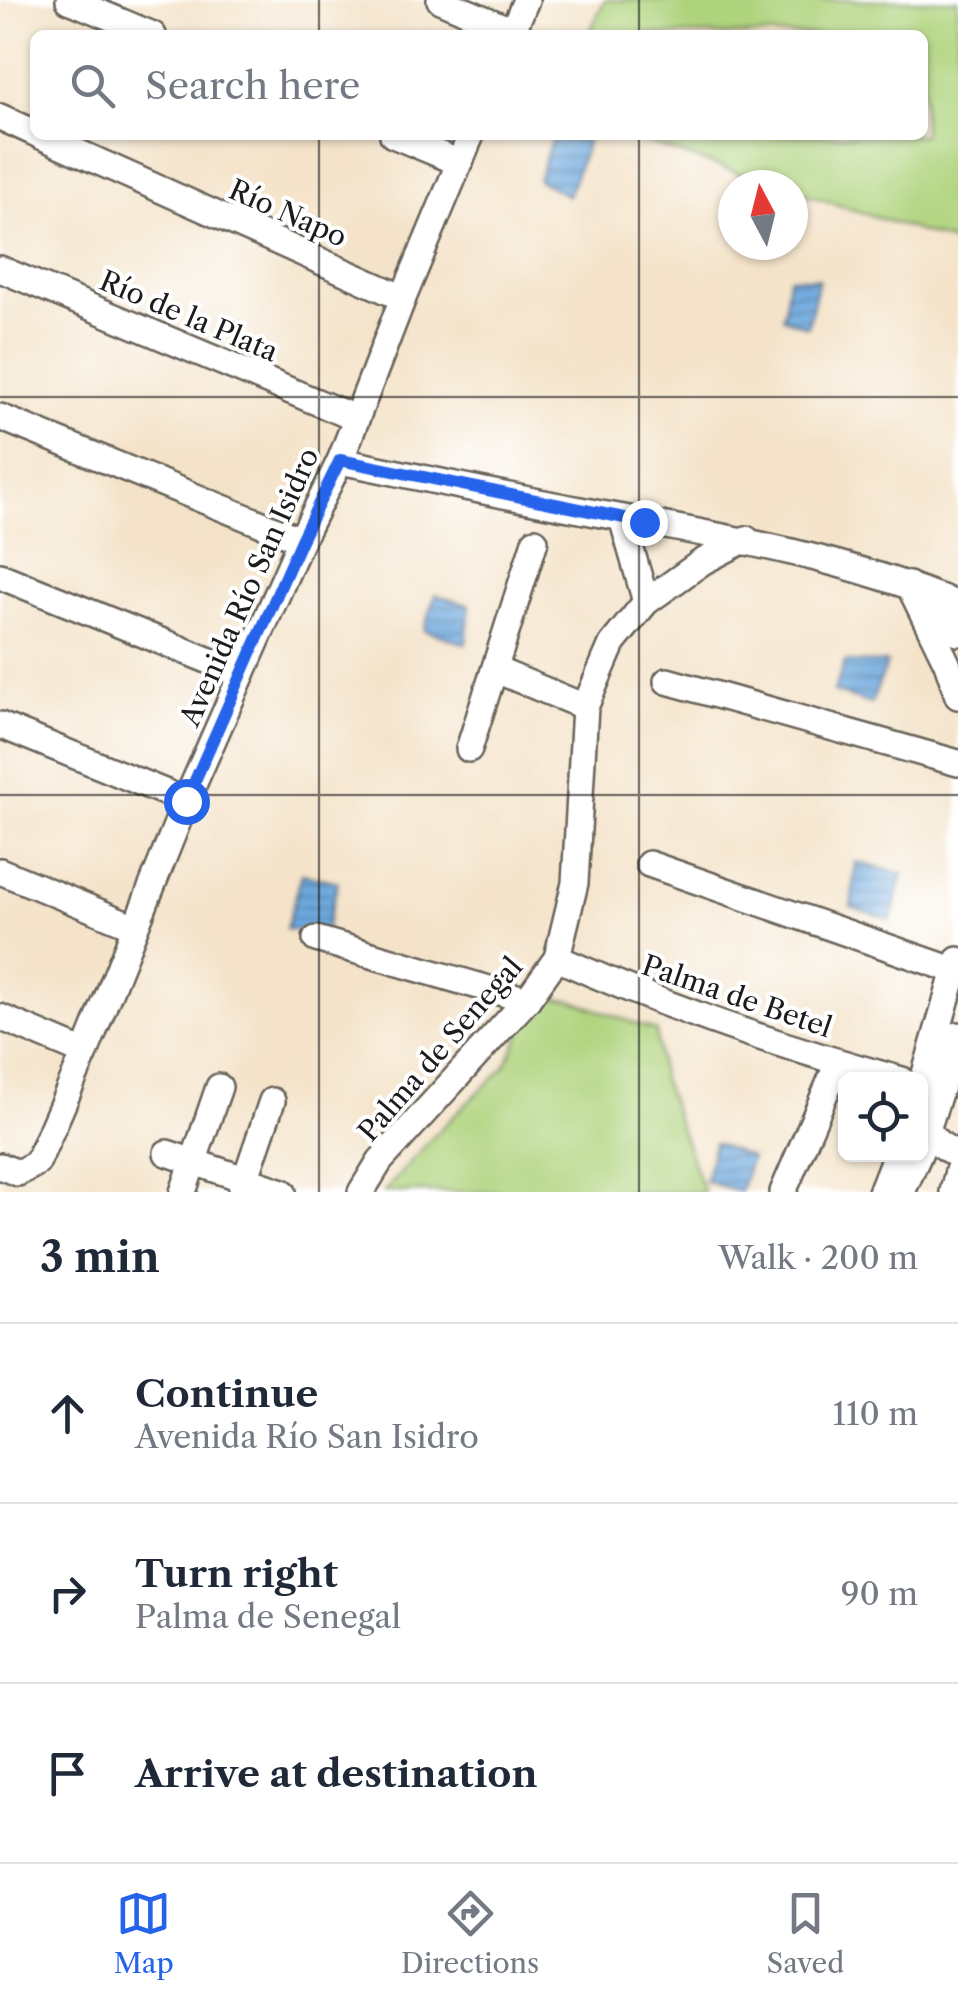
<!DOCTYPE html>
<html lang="en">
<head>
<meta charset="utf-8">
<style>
	body { margin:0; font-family:"Libre Caslon Text",serif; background:#f6f6f7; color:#1f2937 }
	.controls { position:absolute; right:30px; bottom:30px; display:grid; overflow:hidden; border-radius:15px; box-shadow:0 2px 8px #0004 }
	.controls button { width:90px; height:90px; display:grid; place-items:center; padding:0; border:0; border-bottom:2px solid #e0e1e3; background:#fff; color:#1f2937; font:50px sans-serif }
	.compass { position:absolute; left:718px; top:170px; width:90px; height:90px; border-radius:50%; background:#fff; box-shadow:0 2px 8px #0004; rotate:353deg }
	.stop { position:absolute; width:30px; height:30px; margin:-22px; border:8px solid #2563eb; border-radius:50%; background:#fff }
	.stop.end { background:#2563eb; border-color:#fff; box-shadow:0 2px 10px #0008 }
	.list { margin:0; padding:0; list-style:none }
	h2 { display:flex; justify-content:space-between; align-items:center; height:130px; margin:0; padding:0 40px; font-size:42px }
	h2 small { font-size:32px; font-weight:400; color:#747a83 }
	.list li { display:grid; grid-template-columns:65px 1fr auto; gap:30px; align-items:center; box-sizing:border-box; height:180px; padding:0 40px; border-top:2px solid #e0e1e3 }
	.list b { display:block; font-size:38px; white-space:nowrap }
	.list p { margin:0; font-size:32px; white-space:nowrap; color:#747a83 }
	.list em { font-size:32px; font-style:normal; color:#747a83 }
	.icon { flex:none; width:55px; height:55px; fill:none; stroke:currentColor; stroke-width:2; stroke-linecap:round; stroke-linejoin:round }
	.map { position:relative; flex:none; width:958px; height:1192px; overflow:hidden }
	.search { position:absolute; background:#fff; box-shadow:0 2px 8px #0004; left:30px; right:30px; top:30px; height:110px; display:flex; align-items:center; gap:25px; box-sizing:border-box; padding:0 35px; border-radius:15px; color:#747a83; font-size:38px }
	.sheet { height:670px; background:#fff }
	nav { display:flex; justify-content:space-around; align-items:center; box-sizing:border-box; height:140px; border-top:2px solid #e0e1e3; background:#fff; font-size:28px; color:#747a83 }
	nav a { display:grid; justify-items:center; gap:5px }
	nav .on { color:#2563eb }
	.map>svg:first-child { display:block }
	.green { fill:#aed37c; stroke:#65784c; stroke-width:2.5 }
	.water { fill:url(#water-rules); stroke:#44627c; stroke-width:2.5 }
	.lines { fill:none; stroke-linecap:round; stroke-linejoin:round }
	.minor-casing { stroke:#686259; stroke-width:30 }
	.minor { stroke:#fff; stroke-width:25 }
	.route { stroke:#2563eb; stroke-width:12 }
	.grid { fill:none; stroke:#1c1c1c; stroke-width:2.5; stroke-opacity:0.55 }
	.labels { text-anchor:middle; stroke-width:8; stroke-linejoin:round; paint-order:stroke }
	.street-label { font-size:28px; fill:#1c1c1c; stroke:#fff }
</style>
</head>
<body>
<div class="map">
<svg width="958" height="1192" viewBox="0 0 958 1192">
	<defs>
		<pattern id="water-rules" width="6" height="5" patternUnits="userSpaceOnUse" patternTransform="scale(2.5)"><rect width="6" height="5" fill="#6da8dd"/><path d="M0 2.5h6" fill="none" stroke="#5988b2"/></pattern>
	</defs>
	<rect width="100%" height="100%" fill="#fff"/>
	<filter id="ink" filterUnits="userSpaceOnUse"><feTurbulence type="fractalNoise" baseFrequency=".01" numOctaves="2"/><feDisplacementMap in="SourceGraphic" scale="20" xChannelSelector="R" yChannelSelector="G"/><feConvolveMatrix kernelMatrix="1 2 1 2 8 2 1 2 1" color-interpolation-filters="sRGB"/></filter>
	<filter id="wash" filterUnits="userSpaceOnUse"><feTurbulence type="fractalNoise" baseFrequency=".0048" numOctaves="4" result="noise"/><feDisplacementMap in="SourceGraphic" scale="40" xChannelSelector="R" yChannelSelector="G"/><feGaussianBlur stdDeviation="2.25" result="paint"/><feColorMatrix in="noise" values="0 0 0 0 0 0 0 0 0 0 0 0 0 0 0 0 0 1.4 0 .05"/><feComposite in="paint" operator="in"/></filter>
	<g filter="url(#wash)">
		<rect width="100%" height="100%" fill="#f4e3c9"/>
		<g class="green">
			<path d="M 605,0 L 958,0 L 958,244 L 793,190 L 793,185 L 776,185 L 623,135 L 923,135 L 923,35 L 588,35 Z"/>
			<path d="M 538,998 L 571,1000 L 656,1031 L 661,1076 L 704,1192 L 384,1192 L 440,1129 L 504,1068 Z"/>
		</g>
		<g class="water">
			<path d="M 552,138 L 588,140 L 568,196 L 538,180 Z"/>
			<path d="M 789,277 L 819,279 L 808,327 L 783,318 Z"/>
			<path d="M 435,595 L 470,605 L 466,644 L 424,630 Z"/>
			<path d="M 845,662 L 887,663 L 871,704 L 834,692 Z"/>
			<path d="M 856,862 L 903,874 L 891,920 L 851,907 Z"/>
			<path d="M 302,874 L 338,882 L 325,933 L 286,929 Z"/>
			<path d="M 714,1143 L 751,1157 L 740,1192 L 705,1181 Z"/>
		</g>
	</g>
	<g filter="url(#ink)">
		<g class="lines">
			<defs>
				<g id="minor">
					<path d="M 69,0 L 153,35"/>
					<path d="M 440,0 L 513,31"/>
					<path d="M 511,35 L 526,0"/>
					<path d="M 0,117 L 35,133"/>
					<path d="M 39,135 L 403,298"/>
					<path d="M 393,135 L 460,163"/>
					<path d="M 0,269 L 355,418"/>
					<path d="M 0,417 L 301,540"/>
					<path d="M 340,461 C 420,477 499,495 580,510 C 708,534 837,554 958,605"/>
					<path d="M 622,518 L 646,602"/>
					<path d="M 0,576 L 242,674"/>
					<path d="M 909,585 L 947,663 L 958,696"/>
					<path d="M 942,598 L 958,633"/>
					<path d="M 496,670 L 585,707"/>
					<path d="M 667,681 L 958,763"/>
					<path d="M 0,725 L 186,801"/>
					<path d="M 469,749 L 535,541"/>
					<path d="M 649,864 L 956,971"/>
					<path d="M 0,871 L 135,927"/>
					<path d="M 316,939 L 527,1000"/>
					<path d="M 557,958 C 668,1008 784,1048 902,1080"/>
					<path d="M 0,1017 L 85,1053"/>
					<path d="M 920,1091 L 958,960"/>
					<path d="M 929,1132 L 937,1142 L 958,1156"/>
					<path d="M 920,1151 L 958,1035"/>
					<path d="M 167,1153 L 283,1192"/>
					<path d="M 0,1166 L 18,1173 L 37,1163 L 85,1053 L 186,801 L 301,540 L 340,461 L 403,298 L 471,135"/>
					<path d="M 183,1192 L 219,1087"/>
					<path d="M 241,1192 L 272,1101"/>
					<path d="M 361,1192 L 380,1161 L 527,1000 L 557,958 L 575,883 L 585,707 L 612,644 L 646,602 L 702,562 L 746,539"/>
					<path d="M 783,1192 L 838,1063"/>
					<path d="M 881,1192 L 896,1154"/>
					<path d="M 902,1192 L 919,1154"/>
					<path d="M 953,1192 L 958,1171"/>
				</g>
			</defs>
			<use href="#minor" class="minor-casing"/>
			<use href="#minor" class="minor"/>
		</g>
	</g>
	<g class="lines" filter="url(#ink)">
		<path class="route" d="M 186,801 L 301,540 L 340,460 L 644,522"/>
	</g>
	<path class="grid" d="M 319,0 L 319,35M 639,0 L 639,35M 319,135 L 319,1192M 639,135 L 639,1192M 0,397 L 958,397M 0,795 L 958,795"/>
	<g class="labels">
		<g class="street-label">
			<text transform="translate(288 213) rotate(24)" y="10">Río Napo</text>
			<text transform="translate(189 316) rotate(23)" y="10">Río de la Plata</text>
			<text transform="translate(249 587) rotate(-66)" y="10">Avenida Río San Isidro</text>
			<text transform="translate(737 996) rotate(19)" y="10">Palma de Betel</text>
			<text transform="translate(440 1049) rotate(-49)" y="10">Palma de Senegal</text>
		</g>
	</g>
</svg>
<div class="controls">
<button><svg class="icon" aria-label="locate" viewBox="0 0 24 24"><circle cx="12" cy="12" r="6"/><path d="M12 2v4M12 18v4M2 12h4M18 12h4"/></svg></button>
</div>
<svg class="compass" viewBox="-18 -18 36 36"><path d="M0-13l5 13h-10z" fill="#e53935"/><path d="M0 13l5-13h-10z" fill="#747a83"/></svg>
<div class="stop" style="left:186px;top:801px"></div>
<div class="stop end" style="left:644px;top:522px"></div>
<div class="search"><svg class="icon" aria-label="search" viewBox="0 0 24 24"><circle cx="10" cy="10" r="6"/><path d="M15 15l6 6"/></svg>Search here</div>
</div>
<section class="sheet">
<h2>3 min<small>Walk · 200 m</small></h2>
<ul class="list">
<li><svg class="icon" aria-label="ahead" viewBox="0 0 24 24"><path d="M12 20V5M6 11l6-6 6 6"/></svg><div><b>Continue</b><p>Avenida Río San Isidro</p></div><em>110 m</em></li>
<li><svg class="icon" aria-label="right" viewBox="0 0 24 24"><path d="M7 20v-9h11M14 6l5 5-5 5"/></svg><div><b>Turn right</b><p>Palma de Senegal</p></div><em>90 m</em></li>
<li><svg class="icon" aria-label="arrive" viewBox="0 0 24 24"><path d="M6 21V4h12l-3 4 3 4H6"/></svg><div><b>Arrive at destination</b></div></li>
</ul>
</section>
<nav>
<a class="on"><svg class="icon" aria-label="map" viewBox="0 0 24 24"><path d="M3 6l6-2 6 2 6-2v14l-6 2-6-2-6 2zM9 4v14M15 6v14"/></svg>Map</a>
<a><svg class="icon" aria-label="directions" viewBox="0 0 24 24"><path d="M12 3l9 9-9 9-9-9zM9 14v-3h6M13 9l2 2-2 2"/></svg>Directions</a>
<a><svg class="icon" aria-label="saved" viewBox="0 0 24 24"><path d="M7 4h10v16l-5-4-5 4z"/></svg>Saved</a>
</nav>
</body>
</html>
